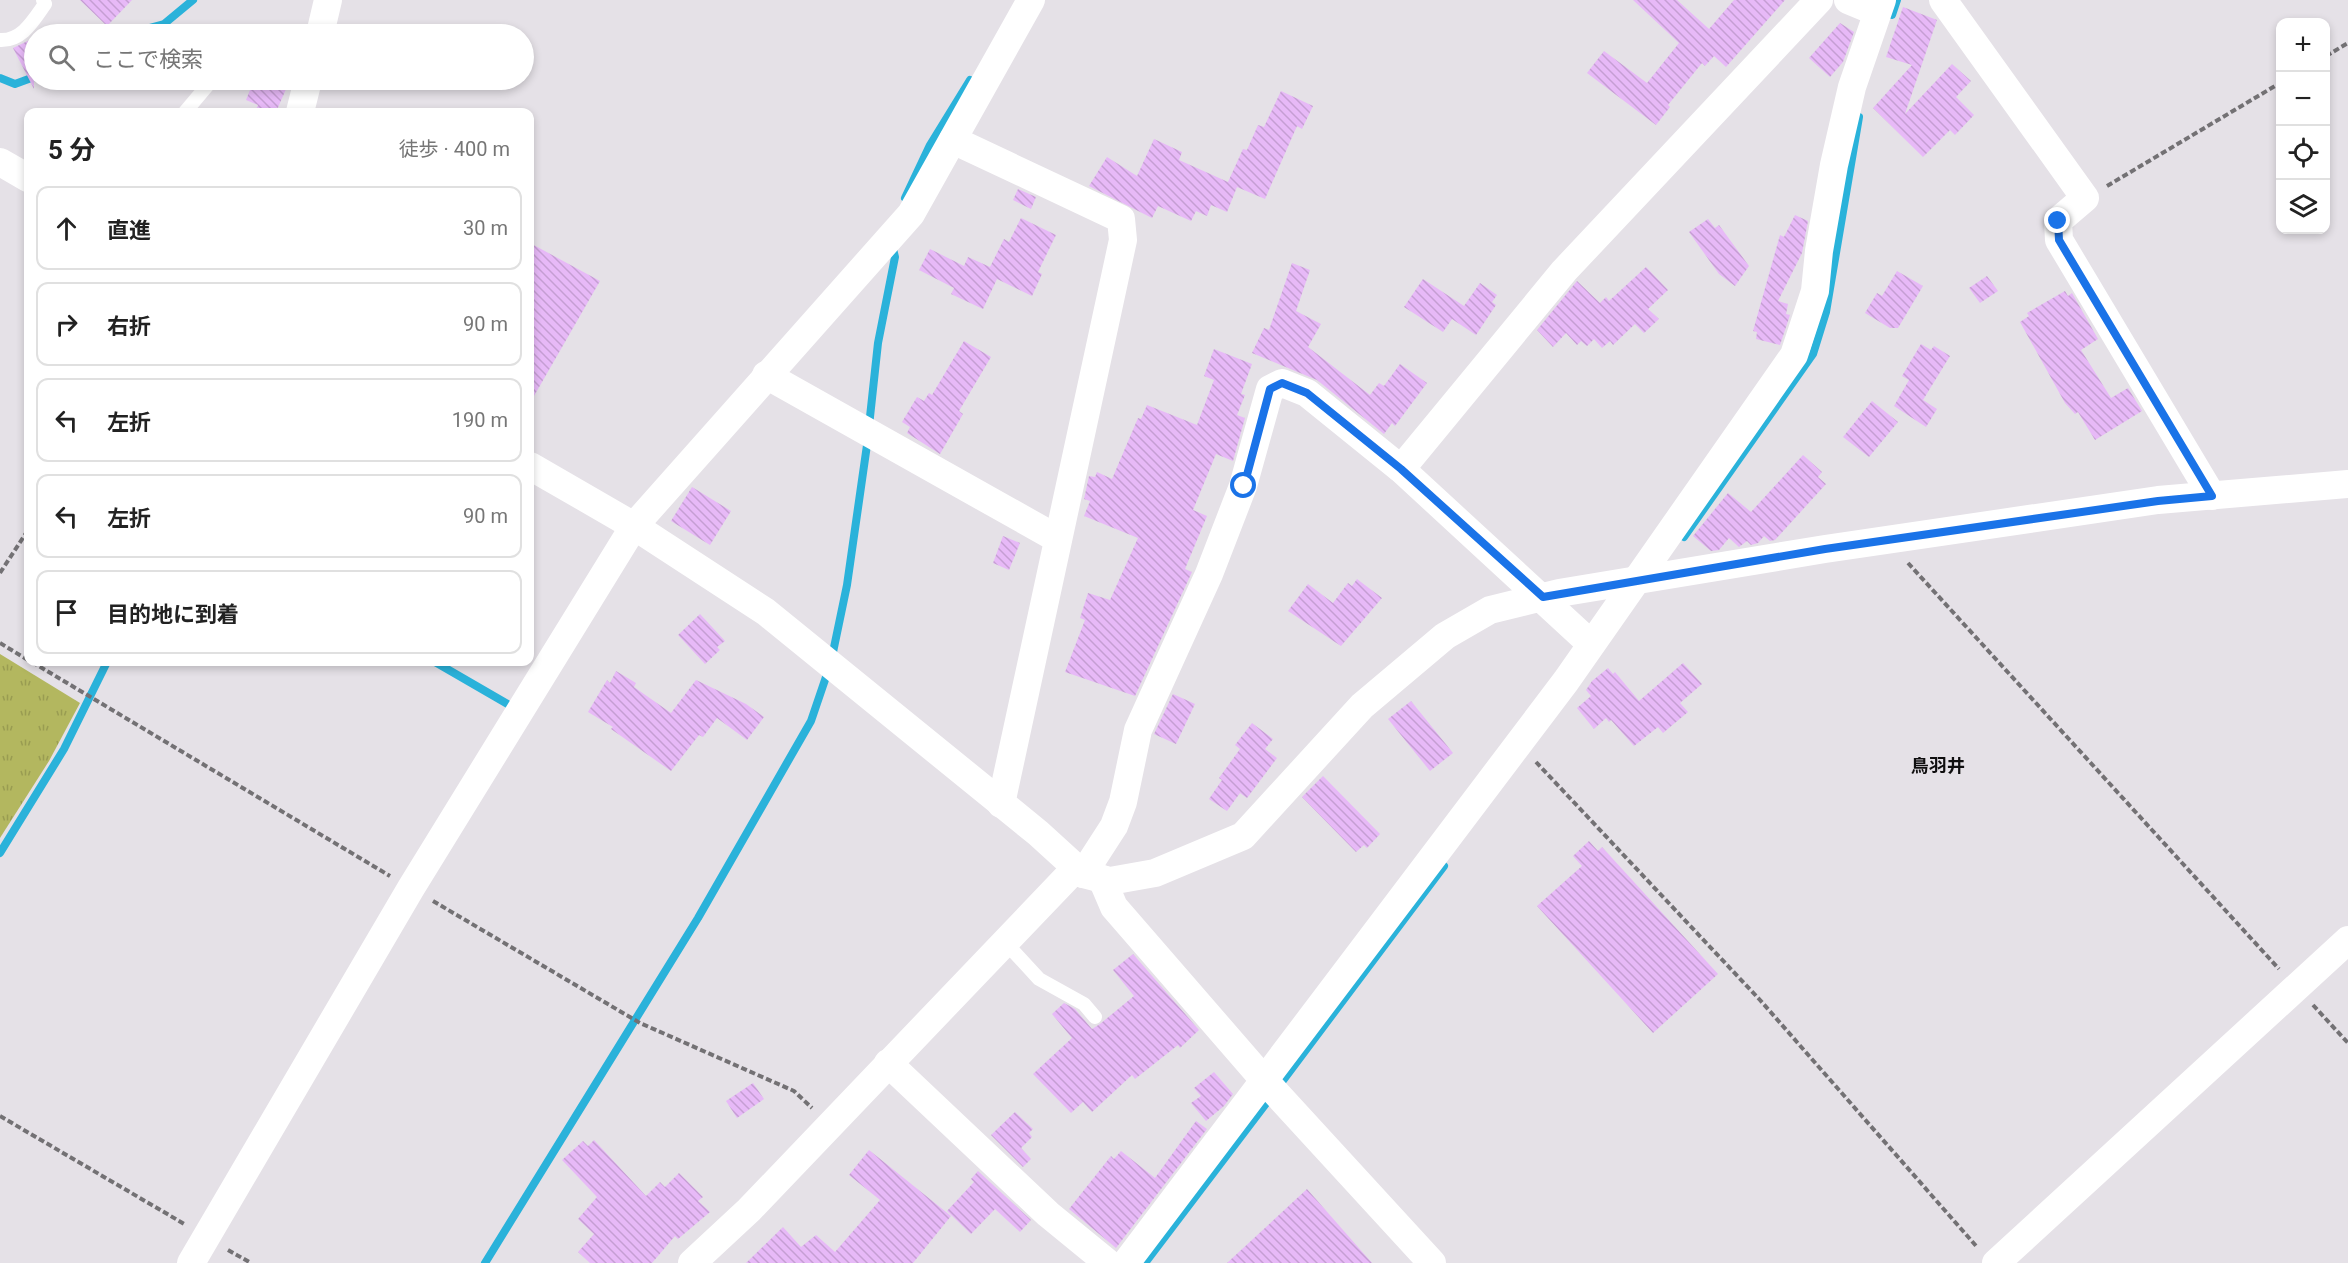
<!DOCTYPE html>
<html lang="ja">
<head>
<meta charset="utf-8">
<style>
	body { margin:0; font-family:Roboto,"Noto Sans JP",sans-serif; background:#f6f6f6; color:#222 }
	.controls { position:absolute; right:18px; top:18px; display:grid; overflow:hidden; border-radius:12px; box-shadow:0 3px 9px #0003 }
	.controls button { width:54px; height:54px; display:grid; place-items:center; padding:0; border:0; border-bottom:2px solid #e0e0e0; background:#fff; color:#222; font:30px sans-serif }
	.stop { position:absolute; width:18px; height:18px; margin:-14px; border:4px solid #1a73e8; border-radius:50%; background:#fff }
	.stop.end { background:#1a73e8; border-color:#fff; box-shadow:0 2px 6px #0008 }
	.list { margin:0; padding:0; list-style:none }
	h2 { display:flex; justify-content:space-between; align-items:center; height:78px; margin:0; padding:0 24px; font-size:26px }
	h2 small { font-size:20px; font-weight:400; color:#767676 }
	.list li { display:grid; grid-template-columns:39px 1fr auto; gap:18px; align-items:center; box-sizing:border-box; height:84px; margin:0 12px 12px; padding:0 12px; border:2px solid #e0e0e0; border-radius:12px }
	.list b { display:block; font-size:22px; white-space:nowrap }
	.list em { font-size:20px; font-style:normal; color:#767676 }
	.icon { flex:none; width:33px; height:33px; fill:none; stroke:currentColor; stroke-width:2; stroke-linecap:round; stroke-linejoin:round }
	.map { position:relative; flex:none; width:2348px; height:1263px; overflow:hidden }
	.search { position:absolute; background:#fff; box-shadow:0 3px 9px #0003; left:24px; top:24px; width:510px; height:66px; display:flex; align-items:center; gap:15px; box-sizing:border-box; padding:0 21px; border-radius:33px; color:#767676; font-size:22px }
	.panel { position:absolute; background:#fff; box-shadow:0 3px 9px #0003; left:24px; top:108px; width:510px; height:558px; border-radius:12px }
	.map>svg:first-child { display:block }
	.grass { fill:url(#grass-tufts) }
	.lines { fill:none; stroke-linecap:round; stroke-linejoin:round }
	.stream { stroke:#2ab2da; stroke-width:8 }
	.building { fill:url(#building-back-hatch) }
	.path { stroke:#737174; stroke-width:4; stroke-dasharray:6 3; stroke-linecap:butt }
	.lane { stroke:#fff; stroke-width:14 }
	.street { stroke:#fff; stroke-width:28 }
	.route { stroke:#1a73e8; stroke-width:8 }
	.labels { text-anchor:middle; stroke-width:4.5; stroke-linejoin:round; paint-order:stroke }
	.quarter-label { font-size:18px; font-weight:bold; fill:#0f0e0f; stroke:#e5e1e7 }
</style>
</head>
<body>
<div class="map">
<svg width="2348" height="1263" viewBox="0 0 2348 1263">
	<defs>
		<pattern id="grass-tufts" width="24" height="20" patternUnits="userSpaceOnUse" patternTransform="scale(1.5)"><rect width="24" height="20" fill="#b3b75f"/><path d="M3 7l-1-3M5 7V3M7 7l1-3M15 17l-1-3M17 17v-4M19 17l1-3" fill="none" stroke="#999c51"/></pattern>
		<pattern id="building-back-hatch" width="6" height="6" patternUnits="userSpaceOnUse" patternTransform="scale(1.5)"><rect width="6" height="6" fill="#e7b9f7"/><path d="M-1 5l2 2M0 0l6 6M5-1l2 2" fill="none" stroke="#c59ed3"/></pattern>
	</defs>
	<rect width="100%" height="100%" fill="#e5e1e7"/>
	<path class="grass" d="M 0,654 L 80,703 L 49,761 L 0,838 Z"/>
	<g class="lines">
		<g class="stream">
			<path d="M 1892,15 L 1897,0"/>
			<path d="M 127,34 L 164,24 L 193,0"/>
			<path d="M 0,78 L 15,84 L 34,77"/>
			<path d="M 905,198 L 930,145 L 970,80"/>
			<path d="M 869,426 L 878,343 L 895,257 L 892,245"/>
			<path d="M 1684,537 L 1813,354 L 1826,312 L 1859,117"/>
			<path d="M 832,657 L 847,585 L 868,438"/>
			<path d="M 435,662 L 511,706"/>
			<path d="M 0,853 L 64,749 L 107,662"/>
			<path d="M 1278,1087 L 1444,866"/>
			<path d="M 485,1263 L 698,918 L 811,721 L 828,671"/>
			<path d="M 1145,1263 L 1271,1097"/>
		</g>
	</g>
	<g class="building">
		<path d="M 80,0 L 132,0 L 107,26 Z"/>
		<path d="M 1633,0 L 1677,0 L 1709,29 L 1734,0 L 1785,0 L 1726,67 L 1714,56 L 1705,66 L 1702,63 L 1668,105 L 1670,107 L 1656,125 L 1587,73 L 1604,51 L 1647,83 L 1679,43 Z"/>
		<path d="M 1903,7 L 1937,20 L 1905,114 L 1952,64 L 1971,81 L 1956,97 L 1974,115 L 1955,135 L 1950,130 L 1923,157 L 1873,108 L 1912,65 L 1886,57 Z"/>
		<path d="M 1840,23 L 1854,32 L 1843,62 L 1830,77 L 1809,58 Z"/>
		<path d="M 34,38 L 34,89 L 13,48 Z"/>
		<path d="M 254,80 L 290,80 L 276,112 L 255,112 L 258,105 L 246,100 Z"/>
		<path d="M 1281,91 L 1313,106 L 1302,129 L 1297,126 L 1265,199 L 1237,187 L 1227,212 L 1211,205 L 1207,216 L 1196,211 L 1191,221 L 1158,206 L 1152,218 L 1089,186 L 1107,157 L 1137,176 L 1154,139 L 1182,152 L 1179,160 L 1228,182 L 1243,149 L 1247,150 L 1258,125 L 1264,127 Z"/>
		<path d="M 1018,189 L 1036,197 L 1031,209 L 1013,200 Z"/>
		<path d="M 1795,215 L 1808,221 L 1802,253 L 1778,301 L 1788,304 L 1786,314 L 1790,315 L 1780,345 L 1756,339 L 1757,332 L 1753,331 L 1780,235 L 1784,237 Z"/>
		<path d="M 1021,218 L 1056,235 L 1038,272 L 1042,274 L 1032,296 L 997,279 L 983,309 L 951,294 L 954,288 L 919,270 L 930,249 L 964,266 L 968,257 L 990,267 L 1004,239 L 1009,242 Z"/>
		<path d="M 1708,219 L 1715,228 L 1719,225 L 1749,266 L 1735,286 L 1719,274 L 1689,232 Z"/>
		<path d="M 530,243 L 600,281 L 530,403 Z"/>
		<path d="M 1292,263 L 1310,270 L 1296,311 L 1321,324 L 1308,347 L 1370,395 L 1379,383 L 1384,386 L 1400,364 L 1427,383 L 1395,426 L 1392,423 L 1384,434 L 1317,380 L 1252,353 L 1264,328 L 1269,330 Z"/>
		<path d="M 1646,267 L 1668,290 L 1648,309 L 1659,319 L 1644,333 L 1635,324 L 1613,345 L 1610,341 L 1602,348 L 1594,339 L 1587,346 L 1581,341 L 1577,345 L 1566,333 L 1553,347 L 1537,330 L 1577,281 L 1600,303 L 1606,297 L 1609,301 Z"/>
		<path d="M 1897,271 L 1923,286 L 1898,328 L 1890,328 L 1865,313 L 1877,293 L 1882,296 Z"/>
		<path d="M 1987,276 L 1998,291 L 1980,303 L 1969,288 Z"/>
		<path d="M 1423,279 L 1464,306 L 1480,283 L 1497,295 L 1492,302 L 1496,305 L 1476,335 L 1452,319 L 1443,332 L 1404,307 Z"/>
		<path d="M 2065,291 L 2068,296 L 2072,293 L 2098,339 L 2081,350 L 2111,398 L 2128,388 L 2142,411 L 2095,440 L 2078,412 L 2075,414 L 2065,403 L 2020,322 L 2029,316 L 2027,313 Z"/>
		<path d="M 964,341 L 991,357 L 959,411 L 963,414 L 940,454 L 907,433 L 910,427 L 902,422 L 917,397 L 924,401 L 929,393 L 932,395 Z"/>
		<path d="M 1921,344 L 1931,350 L 1934,346 L 1950,356 L 1923,400 L 1937,409 L 1926,427 L 1894,406 L 1909,380 L 1902,376 Z"/>
		<path d="M 1214,349 L 1252,364 L 1241,394 L 1245,395 L 1237,415 L 1245,418 L 1233,461 L 1216,454 L 1193,510 L 1207,516 L 1185,569 L 1192,572 L 1135,696 L 1065,672 L 1085,620 L 1080,618 L 1088,593 L 1110,600 L 1138,538 L 1084,516 L 1090,501 L 1084,499 L 1089,476 L 1095,477 L 1097,472 L 1112,479 L 1138,418 L 1141,419 L 1147,405 L 1197,425 L 1214,380 L 1204,376 Z"/>
		<path d="M 1872,401 L 1898,422 L 1869,457 L 1843,437 Z"/>
		<path d="M 1803,455 L 1822,472 L 1818,477 L 1826,484 L 1775,540 L 1770,541 L 1764,536 L 1758,543 L 1751,545 L 1747,541 L 1739,547 L 1729,538 L 1719,550 L 1711,551 L 1693,536 L 1728,493 L 1751,512 Z"/>
		<path d="M 692,487 L 731,511 L 710,545 L 671,521 Z"/>
		<path d="M 1003,536 L 1020,543 L 1009,570 L 993,563 Z"/>
		<path d="M 1357,579 L 1382,598 L 1341,646 L 1288,611 L 1308,584 L 1333,603 L 1348,583 L 1352,586 Z"/>
		<path d="M 700,614 L 725,641 L 717,647 L 720,650 L 705,664 L 678,635 Z"/>
		<path d="M 1683,663 L 1702,684 L 1680,703 L 1688,712 L 1663,733 L 1658,727 L 1634,746 L 1611,720 L 1609,722 L 1606,718 L 1594,729 L 1577,708 L 1591,696 L 1586,690 L 1592,681 L 1608,668 L 1613,674 L 1615,672 L 1639,701 Z"/>
		<path d="M 616,671 L 636,683 L 634,687 L 671,713 L 696,680 L 746,704 L 764,717 L 747,740 L 717,718 L 703,737 L 699,735 L 671,771 L 611,729 L 613,727 L 588,712 L 607,680 L 610,683 Z"/>
		<path d="M 1173,694 L 1195,704 L 1176,744 L 1154,734 Z"/>
		<path d="M 1411,701 L 1453,753 L 1430,771 L 1388,719 Z"/>
		<path d="M 1252,723 L 1273,739 L 1265,749 L 1277,758 L 1247,798 L 1240,793 L 1227,811 L 1209,799 L 1222,780 L 1219,778 L 1240,749 L 1235,745 Z"/>
		<path d="M 1323,776 L 1380,834 L 1367,848 L 1364,845 L 1356,852 L 1302,797 Z"/>
		<path d="M 1589,841 L 1598,851 L 1602,847 L 1718,974 L 1653,1033 L 1537,906 L 1582,866 L 1573,856 Z"/>
		<path d="M 1133,954 L 1199,1030 L 1180,1048 L 1178,1045 L 1135,1079 L 1132,1075 L 1092,1112 L 1083,1102 L 1071,1113 L 1033,1074 L 1072,1038 L 1052,1014 L 1064,1003 L 1075,1009 L 1092,1029 L 1100,1024 L 1134,996 L 1113,970 Z"/>
		<path d="M 1214,1072 L 1233,1094 L 1224,1106 L 1206,1121 L 1191,1103 L 1201,1096 L 1194,1088 Z"/>
		<path d="M 753,1083 L 764,1099 L 737,1118 L 726,1101 Z"/>
		<path d="M 1015,1112 L 1033,1129 L 1029,1133 L 1032,1137 L 1021,1148 L 1031,1159 L 1023,1167 L 991,1135 Z"/>
		<path d="M 1196,1121 L 1207,1129 L 1116,1248 L 1069,1209 L 1111,1156 L 1114,1159 L 1121,1151 L 1155,1178 Z"/>
		<path d="M 594,1140 L 646,1196 L 660,1182 L 665,1187 L 679,1173 L 703,1197 L 698,1201 L 710,1212 L 678,1239 L 675,1236 L 652,1263 L 590,1263 L 578,1252 L 594,1234 L 578,1219 L 597,1197 L 562,1160 L 583,1141 L 588,1146 Z"/>
		<path d="M 869,1150 L 951,1216 L 913,1263 L 746,1263 L 783,1227 L 801,1247 L 816,1235 L 835,1252 L 880,1200 L 849,1175 Z"/>
		<path d="M 978,1171 L 1031,1220 L 1020,1232 L 995,1209 L 971,1234 L 947,1211 L 974,1182 L 971,1179 Z"/>
		<path d="M 1307,1189 L 1372,1263 L 1227,1263 Z"/>
	</g>
	<g class="lines">
		<g class="path">
			<path d="M 2326,56 L 2348,43"/>
			<path d="M 2107,186 L 2280,83"/>
			<path d="M 1908,563 L 2279,969"/>
			<path d="M 0,573 L 28,530"/>
			<path d="M 0,643 L 28,660"/>
			<path d="M 32,662 L 390,876"/>
			<path d="M 1536,762 L 1760,1000 L 1977,1247"/>
			<path d="M 433,901 L 640,1023 L 794,1091 L 812,1108"/>
			<path d="M 2313,1005 L 2348,1043"/>
			<path d="M 0,1116 L 186,1225"/>
			<path d="M 228,1250 L 251,1263"/>
		</g>
		<g class="lane">
			<path d="M 0,40 C 22,41 33,21 45,4 L 43,0"/>
			<path d="M 185,112 L 212,80"/>
			<path d="M 1004,941 L 1039,979 L 1084,1004 L 1095,1017"/>
		</g>
		<g class="street">
			<path d="M 1848,0 L 1877,12"/>
			<path d="M 1943,0 L 2085,198 L 2058,221 L 2059,240 L 2212,496"/>
			<path d="M 320,34 L 328,0"/>
			<path d="M 300,112 L 308,80"/>
			<path d="M 953,140 L 1121,219 L 1123,240 L 1001,804"/>
			<path d="M 0,162 L 28,178"/>
			<path d="M 766,375 L 1058,539"/>
			<path d="M 530,466 L 634,526 L 766,612 L 1038,833 L 1083,874 L 1110,881 L 1155,873 L 1243,836 L 1362,706 L 1445,636 L 1490,610 L 1559,593 L 1825,549 L 2158,500 L 2348,484"/>
			<path d="M 1401,469 L 1564,271 L 1819,0"/>
			<path d="M 1083,874 L 1114,826 L 1123,802 L 1138,730 L 1209,574 L 1243,486 L 1270,389 L 1282,383 L 1307,393 L 1401,469 L 1591,644"/>
			<path d="M 1102,879 L 1114,907 L 1265,1081 L 1432,1263"/>
			<path d="M 888,1063 L 1048,1214 L 1108,1263"/>
			<path d="M 191,1263 L 411,888 L 634,526 L 911,214 L 1031,0"/>
			<path d="M 692,1263 L 749,1210 L 1076,868"/>
			<path d="M 1126,1263 L 1566,681 L 1794,355 L 1815,291 L 1819,251 L 1834,165 L 1852,87 L 1882,0"/>
			<path d="M 1996,1263 L 2348,940"/>
		</g>
	</g>
	<g class="lines">
		<path class="route" d="M 1244,486 L 1270,389 L 1282,383 L 1307,393 L 1401,469 L 1543,597 L 1825,549 L 2158,501 L 2212,496 L 2059,240 L 2058,221"/>
	</g>
	<g class="labels">
		<g class="quarter-label">
			<text x="1938" y="772">鳥羽井</text>
		</g>
	</g>
</svg>
<div class="controls">
<button>+</button>
<button>−</button>
<button><svg class="icon" aria-label="locate" viewBox="0 0 24 24"><circle cx="12" cy="12" r="6"/><path d="M12 2v4M12 18v4M2 12h4M18 12h4"/></svg></button>
<button><svg class="icon" aria-label="layers" viewBox="0 0 24 24"><path d="M12 4l9 5-9 5-9-5zM3 14l9 5 9-5"/></svg></button>
</div>
<div class="stop" style="left:1244px;top:486px"></div>
<div class="stop end" style="left:2058px;top:221px"></div>
<div class="search"><svg class="icon" aria-label="search" viewBox="0 0 24 24"><circle cx="10" cy="10" r="6"/><path d="M15 15l6 6"/></svg>ここで検索</div>
<section class="panel">
<h2>5 分<small>徒歩 · 400 m</small></h2>
<ul class="list">
<li><svg class="icon" aria-label="ahead" viewBox="0 0 24 24"><path d="M12 20V5M6 11l6-6 6 6"/></svg><div><b>直進</b></div><em>30 m</em></li>
<li><svg class="icon" aria-label="right" viewBox="0 0 24 24"><path d="M7 20v-9h11M14 6l5 5-5 5"/></svg><div><b>右折</b></div><em>90 m</em></li>
<li><svg class="icon" aria-label="left" viewBox="0 0 24 24"><path d="M17 20v-9H6M10 6l-5 5 5 5"/></svg><div><b>左折</b></div><em>190 m</em></li>
<li><svg class="icon" aria-label="left" viewBox="0 0 24 24"><path d="M17 20v-9H6M10 6l-5 5 5 5"/></svg><div><b>左折</b></div><em>90 m</em></li>
<li><svg class="icon" aria-label="arrive" viewBox="0 0 24 24"><path d="M6 21V4h12l-3 4 3 4H6"/></svg><div><b>目的地に到着</b></div></li>
</ul>
</section>
</div>
</body>
</html>
